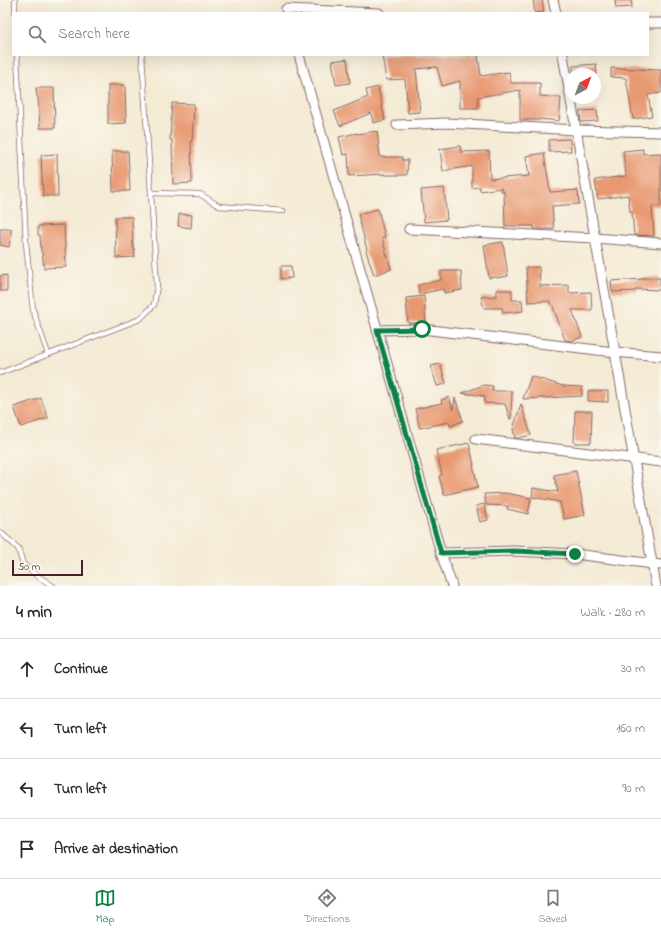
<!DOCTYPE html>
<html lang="en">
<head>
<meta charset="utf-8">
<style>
	body { margin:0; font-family:"Indie Flower",sans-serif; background:#f7f7f7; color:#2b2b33 }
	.compass { position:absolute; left:565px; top:68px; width:36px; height:36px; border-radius:50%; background:#fff; box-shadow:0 4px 16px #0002; rotate:41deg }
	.scale { position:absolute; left:12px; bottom:10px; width:71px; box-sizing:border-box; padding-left:4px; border:2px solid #4a1f2b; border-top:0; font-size:11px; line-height:14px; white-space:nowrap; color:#4a1f2b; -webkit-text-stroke:3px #fbf7ec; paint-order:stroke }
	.stop { position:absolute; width:12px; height:12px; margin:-9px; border:3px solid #0b8043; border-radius:50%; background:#fff }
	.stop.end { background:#0b8043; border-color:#fff; box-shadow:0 1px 4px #0008 }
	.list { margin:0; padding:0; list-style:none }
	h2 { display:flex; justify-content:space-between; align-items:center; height:52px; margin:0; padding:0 16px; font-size:17px }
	h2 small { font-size:13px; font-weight:400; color:#7c7c81 }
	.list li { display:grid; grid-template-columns:26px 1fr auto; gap:12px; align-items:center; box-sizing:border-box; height:60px; padding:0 16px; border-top:1px solid #e1e1e2 }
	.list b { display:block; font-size:15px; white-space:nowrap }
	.list em { font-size:13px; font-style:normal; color:#7c7c81 }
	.icon { flex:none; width:22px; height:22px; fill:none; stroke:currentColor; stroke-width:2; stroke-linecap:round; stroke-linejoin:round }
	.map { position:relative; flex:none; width:661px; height:586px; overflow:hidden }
	.search { position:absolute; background:#fff; box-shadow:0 4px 16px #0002; left:12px; right:12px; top:12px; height:44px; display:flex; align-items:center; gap:10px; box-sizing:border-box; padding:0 14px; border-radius:0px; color:#7c7c81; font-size:15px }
	.sheet { height:292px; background:#fff }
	nav { display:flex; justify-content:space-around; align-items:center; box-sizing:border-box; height:56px; border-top:1px solid #e1e1e2; background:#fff; font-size:11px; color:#7c7c81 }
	nav a { display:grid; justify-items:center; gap:2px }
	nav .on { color:#0b8043 }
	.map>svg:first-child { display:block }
	.building { fill:#e89972 }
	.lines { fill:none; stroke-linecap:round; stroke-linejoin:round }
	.lane-casing { stroke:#866666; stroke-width:6 }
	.street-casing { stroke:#866666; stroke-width:11 }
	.lane { stroke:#fff; stroke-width:4.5 }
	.street { stroke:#fff; stroke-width:9 }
	.route { stroke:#0b8043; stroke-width:5 }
</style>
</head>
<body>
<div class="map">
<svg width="661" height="586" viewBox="0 0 661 586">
	<rect width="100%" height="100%" fill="#fbf7ec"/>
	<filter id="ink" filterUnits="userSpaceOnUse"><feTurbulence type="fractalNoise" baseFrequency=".025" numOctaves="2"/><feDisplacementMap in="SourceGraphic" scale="8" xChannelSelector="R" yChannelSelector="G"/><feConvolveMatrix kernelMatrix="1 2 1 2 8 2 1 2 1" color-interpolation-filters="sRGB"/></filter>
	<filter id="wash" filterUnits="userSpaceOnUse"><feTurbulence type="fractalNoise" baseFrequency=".012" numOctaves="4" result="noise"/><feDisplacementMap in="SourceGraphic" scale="16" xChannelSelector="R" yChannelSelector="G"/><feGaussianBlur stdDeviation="0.9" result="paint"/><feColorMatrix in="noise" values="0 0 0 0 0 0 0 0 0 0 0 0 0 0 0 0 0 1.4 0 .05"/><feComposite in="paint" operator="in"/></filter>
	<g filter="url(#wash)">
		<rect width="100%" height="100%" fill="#f4ebd5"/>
		<g id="blocks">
			<g class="building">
				<path d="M 533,0 L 542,0 L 544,12 L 535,13 Z"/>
				<path d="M 615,0 L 631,0 L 632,7 L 616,8 Z"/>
				<path d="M 382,55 L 478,55 L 481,76 L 509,72 L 511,83 L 540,83 L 540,96 L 561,98 L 559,121 L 540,119 L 540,120 L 520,120 L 520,90 L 478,97 L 478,108 L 460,108 L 460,81 L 442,86 L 437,67 L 416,69 L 420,112 L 408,113 L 405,79 L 386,80 Z"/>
				<path d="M 347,59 L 350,83 L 336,85 L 332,61 Z"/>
				<path d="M 596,64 L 597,74 L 573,74 L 573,66 Z"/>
				<path d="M 611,68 L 661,70 L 661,93 L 648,95 L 652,116 L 633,119 L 626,78 L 611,77 Z"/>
				<path d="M 108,85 L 125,85 L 126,123 L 108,124 Z"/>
				<path d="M 378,87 L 385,120 L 373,123 L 371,113 L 340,126 L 334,111 L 368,97 L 366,90 Z"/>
				<path d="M 36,88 L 54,88 L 55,128 L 40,128 L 38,97 L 37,97 Z"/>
				<path d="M 172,103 L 194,104 L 192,141 L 191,141 L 192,183 L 173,184 L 172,140 L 170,140 Z"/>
				<path d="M 597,110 L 598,121 L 581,122 L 580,111 Z"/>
				<path d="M 377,131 L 380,157 L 402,157 L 402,160 L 408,160 L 407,175 L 385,175 L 385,174 L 349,176 L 348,154 L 343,155 L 339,137 L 357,133 L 357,134 Z"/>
				<path d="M 570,139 L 571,151 L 549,152 L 549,140 Z"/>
				<path d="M 460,146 L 461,152 L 489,151 L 490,179 L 529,176 L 526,156 L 544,153 L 550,192 L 578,190 L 579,204 L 552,206 L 554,229 L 534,229 L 534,226 L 505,226 L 504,191 L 501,191 L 501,188 L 480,191 L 480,187 L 472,188 L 472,166 L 443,171 L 440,149 Z"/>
				<path d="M 643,149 L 643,154 L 661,153 L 661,206 L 652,206 L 654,236 L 634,235 L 632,212 L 630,212 L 628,195 L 598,199 L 595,180 L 626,176 L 623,151 Z"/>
				<path d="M 112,151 L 128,151 L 130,191 L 113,191 Z"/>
				<path d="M 57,154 L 58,196 L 43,196 L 41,155 Z"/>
				<path d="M 444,188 L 447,220 L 424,222 L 421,190 Z"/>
				<path d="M 378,209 L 385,237 L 382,238 L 391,269 L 374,275 L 366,251 L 367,250 L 358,214 Z"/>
				<path d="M 179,214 L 192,215 L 191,228 L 178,226 Z"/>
				<path d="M 115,217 L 132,217 L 133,248 L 134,248 L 135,257 L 116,258 Z"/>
				<path d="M 64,225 L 66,267 L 44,268 L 42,252 L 41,252 L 40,235 L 38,235 L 38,226 Z"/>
				<path d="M 0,229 L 11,229 L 11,236 L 9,247 L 0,245 Z"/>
				<path d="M 503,242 L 508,276 L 497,278 L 497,277 L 489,278 L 484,245 Z"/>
				<path d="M 281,266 L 291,266 L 292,278 L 281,279 Z"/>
				<path d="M 526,267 L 539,267 L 540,286 L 569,285 L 569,293 L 591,292 L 592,310 L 572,310 L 582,337 L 571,341 L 565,340 L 552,304 L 550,304 L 550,301 L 528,302 Z"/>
				<path d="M 441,271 L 461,271 L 462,290 L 444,293 L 443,289 L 419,294 L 418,285 L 441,280 Z"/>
				<path d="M 7,275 L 7,291 L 0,291 L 0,276 Z"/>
				<path d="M 642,278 L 660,278 L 660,290 L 636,289 L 636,291 L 612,292 L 611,281 L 642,279 Z"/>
				<path d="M 497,290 L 512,290 L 512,300 L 522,300 L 523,311 L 503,313 L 502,308 L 484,308 L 481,297 L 497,296 Z"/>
				<path d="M 424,296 L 426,323 L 408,323 L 406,298 Z"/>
				<path d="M 440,364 L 446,384 L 437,386 L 431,366 Z"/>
				<path d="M 531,376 L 563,386 L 582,387 L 582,396 L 523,399 Z"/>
				<path d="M 484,385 L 493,386 L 492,391 L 512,391 L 511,419 L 510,419 L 505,404 L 484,403 L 485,396 L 462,393 Z"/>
				<path d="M 588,391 L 608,391 L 608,402 L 588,401 Z"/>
				<path d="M 449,397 L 453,410 L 455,398 L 463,421 L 450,426 L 449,422 L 420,428 L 415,409 L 442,403 L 441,400 Z"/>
				<path d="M 41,398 L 48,418 L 21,427 L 14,407 Z"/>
				<path d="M 521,404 L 531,435 L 519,438 L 515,438 L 513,429 Z"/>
				<path d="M 575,411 L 592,411 L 591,443 L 574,443 Z"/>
				<path d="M 469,443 L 474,465 L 473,465 L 478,487 L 444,495 L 439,476 L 442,475 L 436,450 Z"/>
				<path d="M 576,471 L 585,515 L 564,519 L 560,502 L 532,497 L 533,488 L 558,492 L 554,475 Z"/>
				<path d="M 505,493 L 531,498 L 528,514 L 507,509 L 508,506 L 486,505 L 484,494 Z"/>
				<path d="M 484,504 L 488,520 L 480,522 L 476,506 Z"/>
			</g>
		</g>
	</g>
	<g filter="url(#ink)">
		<use href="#blocks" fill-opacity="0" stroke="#866666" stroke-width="1"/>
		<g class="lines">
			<defs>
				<g id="lane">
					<path d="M 15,0 L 15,13"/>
					<path d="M 17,55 L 26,243 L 33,310 L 48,354"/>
					<path d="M 151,193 L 200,194 L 219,206 L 283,211"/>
					<path d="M 0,373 L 140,319 L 154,305 L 157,286 L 142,55"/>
					<path d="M 0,532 L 18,548 L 23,564 L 36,575 L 53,586"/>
				</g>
				<g id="street">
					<path d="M 553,0 L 556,13"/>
					<path d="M 286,9 L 379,13"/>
					<path d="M 648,23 L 661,23"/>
					<path d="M 299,55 L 441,553 L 452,586"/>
					<path d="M 563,55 L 656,586"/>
					<path d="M 397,125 L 446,123 L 576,130 L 661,132"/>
					<path d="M 409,229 L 595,238 L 661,243"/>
					<path d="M 377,330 L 422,329 L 614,352 L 661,356"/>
					<path d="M 476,439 L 661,462"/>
					<path d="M 441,553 L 515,551 L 575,554 L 661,565"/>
				</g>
			</defs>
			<use href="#lane" class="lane-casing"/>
			<use href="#street" class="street-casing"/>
			<use href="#lane" class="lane"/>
			<use href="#street" class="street"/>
		</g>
	</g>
	<g class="lines" filter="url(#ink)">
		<path class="route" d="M 422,329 L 377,330 L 441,553 L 515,551 L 575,554"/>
	</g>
</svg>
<svg class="compass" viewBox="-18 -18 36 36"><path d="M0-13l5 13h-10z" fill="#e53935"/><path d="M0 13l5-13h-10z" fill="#7c7c81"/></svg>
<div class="scale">50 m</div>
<div class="stop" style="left:422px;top:329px"></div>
<div class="stop end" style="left:575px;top:554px"></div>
<div class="search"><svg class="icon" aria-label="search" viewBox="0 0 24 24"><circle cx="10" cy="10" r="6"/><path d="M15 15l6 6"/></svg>Search here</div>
</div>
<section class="sheet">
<h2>4 min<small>Walk · 280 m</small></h2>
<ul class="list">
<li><svg class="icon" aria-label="ahead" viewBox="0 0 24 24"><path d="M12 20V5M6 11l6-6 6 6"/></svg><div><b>Continue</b></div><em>30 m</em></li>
<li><svg class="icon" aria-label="left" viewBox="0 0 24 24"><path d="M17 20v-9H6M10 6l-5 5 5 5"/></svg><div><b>Turn left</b></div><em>160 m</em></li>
<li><svg class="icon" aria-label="left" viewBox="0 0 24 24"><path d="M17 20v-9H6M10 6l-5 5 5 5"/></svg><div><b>Turn left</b></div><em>90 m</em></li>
<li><svg class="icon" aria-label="arrive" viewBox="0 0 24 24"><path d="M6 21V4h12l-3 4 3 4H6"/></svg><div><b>Arrive at destination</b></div></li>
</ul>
</section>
<nav>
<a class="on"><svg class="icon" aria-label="map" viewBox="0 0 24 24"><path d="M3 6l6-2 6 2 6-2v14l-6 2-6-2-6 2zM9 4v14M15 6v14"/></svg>Map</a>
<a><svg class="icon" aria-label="directions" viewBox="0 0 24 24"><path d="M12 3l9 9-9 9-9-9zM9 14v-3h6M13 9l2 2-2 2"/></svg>Directions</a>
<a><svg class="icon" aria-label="saved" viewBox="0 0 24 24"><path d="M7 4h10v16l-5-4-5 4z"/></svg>Saved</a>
</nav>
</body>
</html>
